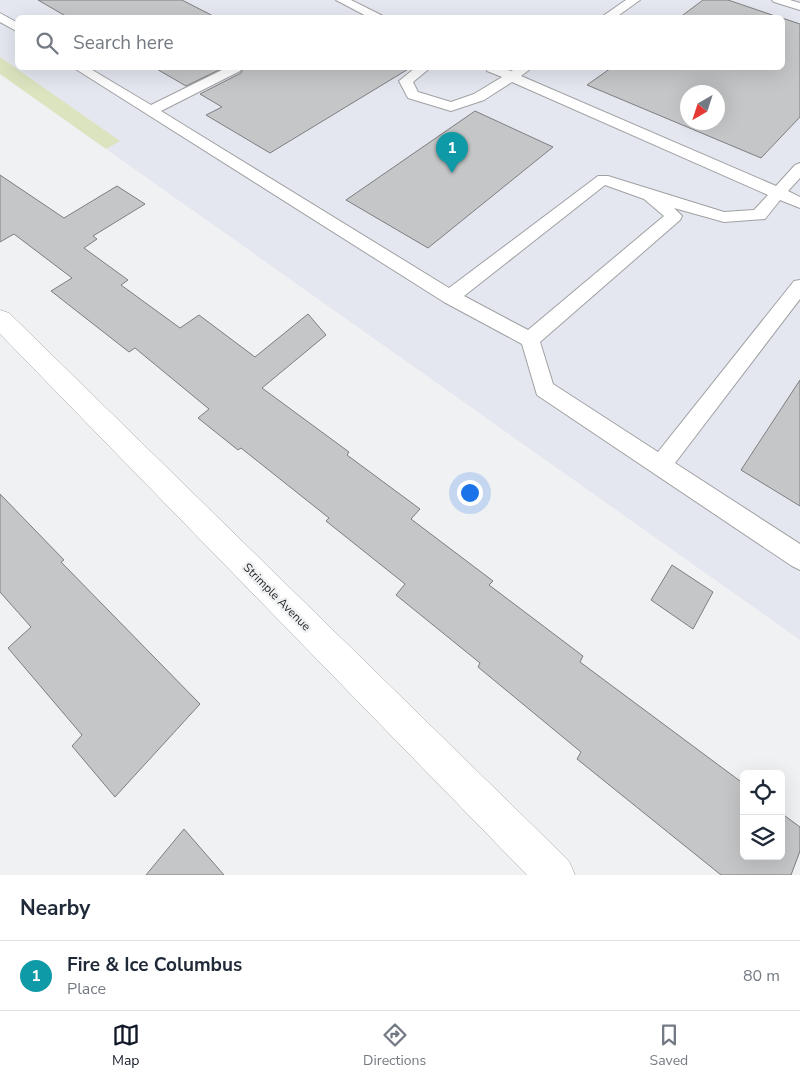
<!DOCTYPE html>
<html lang="en">
<head>
<meta charset="utf-8">
<style>
	body { margin:0; font-family:"Nunito Sans",sans-serif; background:#f6f6f7; color:#1f2937 }
	.controls { position:absolute; right:15px; bottom:15px; display:grid; overflow:hidden; border-radius:8px; box-shadow:0 5px 20px #0002 }
	.controls button { width:45px; height:45px; display:grid; place-items:center; padding:0; border:0; border-bottom:1px solid #e0e1e3; background:#fff; color:#1f2937; font:25px sans-serif }
	.compass { position:absolute; left:680px; top:85px; width:45px; height:45px; border-radius:50%; background:#fff; box-shadow:0 5px 20px #0002; rotate:219deg }
	.you { position:absolute; left:469px; top:492px; width:18px; height:18px; margin:-12px; border:4px solid #fff; border-radius:50%; background:#1a73e8; box-shadow:0 0 0 8px #1a73e833 }
	.badge { display:grid; place-items:center; width:32px; height:32px; border-radius:50%; background:#111827; color:#fff; font-size:16px; font-weight:700 }
	.pin { position:absolute; translate:-50% -41px; filter:drop-shadow(0 1px 2px #0008) }
	.pin::after { content:''; position:absolute; top:26px; width:18px; height:15px; background:inherit; clip-path:polygon(0 0,100% 0,50% 100%) }
	.list { margin:0; padding:0; list-style:none }
	h2 { display:flex; justify-content:space-between; align-items:center; height:65px; margin:0; padding:0 20px; font-size:21px }
	h2 small { font-size:16px; font-weight:400; color:#747a83 }
	.list li { display:grid; grid-template-columns:32px 1fr auto; gap:15px; align-items:center; box-sizing:border-box; height:70px; padding:0 20px; border-top:1px solid #e0e1e3 }
	.list b { display:block; font-size:19px; white-space:nowrap }
	.list p { margin:0; font-size:16px; white-space:nowrap; color:#747a83 }
	.list em { font-size:16px; font-style:normal; color:#747a83 }
	.icon { flex:none; width:28px; height:28px; fill:none; stroke:currentColor; stroke-width:2; stroke-linecap:round; stroke-linejoin:round }
	.map { position:relative; flex:none; width:800px; height:875px; overflow:hidden }
	.search { position:absolute; background:#fff; box-shadow:0 5px 20px #0002; left:15px; right:15px; top:15px; height:55px; display:flex; align-items:center; gap:12px; box-sizing:border-box; padding:0 18px; border-radius:8px; color:#747a83; font-size:19px }
	.sheet { height:135px; background:#fff }
	nav { display:flex; justify-content:space-around; align-items:center; box-sizing:border-box; height:70px; border-top:1px solid #e0e1e3; background:#fff; font-size:14px; color:#747a83 }
	nav a { display:grid; justify-items:center; gap:2px }
	nav .on { color:#111827 }
	.map>svg:first-child { display:block }
	.built { fill:#e4e7f0; fill-rule:evenodd }
	.green { fill:#dbe4bf }
	.building { fill:#c5c6c8; stroke:#7d7e7f; fill-rule:evenodd }
	.lines { fill:none; stroke-linecap:round; stroke-linejoin:round }
	.lane-casing { stroke:#a0a1a3; stroke-width:2 }
	.street-casing { stroke:#a0a1a3; stroke-width:1 }
	.lane { fill:#fff; fill-rule:evenodd }
	.street { fill:#fff; fill-rule:evenodd }
	.labels { text-anchor:middle; stroke-width:5; stroke-linejoin:round; paint-order:stroke }
	.street-label { font-size:12px; fill:#2b2c2c; stroke:#f0f1f3 }
</style>
</head>
<body>
<div class="map">
<svg width="800" height="875" viewBox="0 0 800 875">
	<rect width="100%" height="100%" fill="#f0f1f3"/>
	<path class="built" d="M 0,0 L 800,0 L 800,640 L 106,149 L 119,141 L 0,57 ZM 18,18 L 782,18 L 782,68 L 18,68 ZM 688,92 L 718,92 L 718,122 L 688,122 Z"/>
	<path class="green" d="M 0,57 L 120,141 L 106,149 L 0,74 Z"/>
	<g class="building">
		<path d="M 38,0 L 182,0 L 217,18 L 69,18 Z"/>
		<path d="M 703,0 L 728,0 L 781,18 L 679,18 Z"/>
		<path d="M 782,18 L 800,24 L 800,117 L 761,158 L 587,85 L 611,68 L 782,68 ZM 688,92 L 718,92 L 718,122 L 688,122 Z"/>
		<path d="M 155,68 L 223,68 L 186,86 Z"/>
		<path d="M 243,69 L 243,68 L 410,68 L 270,153 L 206,115 L 222,107 L 200,94 L 241,73 Z"/>
		<path d="M 475,111 L 553,147 L 428,248 L 346,200 Z"/>
		<path d="M 0,175 L 64,218 L 117,186 L 145,204 L 93,236 L 97,239 L 84,248 L 128,280 L 121,285 L 180,328 L 199,315 L 255,357 L 308,314 L 326,335 L 262,388 L 349,452 L 347,455 L 420,509 L 411,519 L 493,581 L 489,585 L 583,656 L 580,662 L 744,784 L 744,856 L 781,856 L 781,813 L 800,827 L 800,851 L 791,875 L 721,875 L 577,759 L 581,752 L 478,667 L 480,663 L 396,595 L 405,584 L 326,521 L 329,518 L 241,448 L 238,450 L 198,418 L 209,409 L 135,348 L 129,352 L 51,291 L 72,278 L 14,234 L 0,242 Z"/>
		<path d="M 800,380 L 800,506 L 741,470 Z"/>
		<path d="M 0,494 L 64,560 L 61,562 L 200,704 L 115,797 L 72,746 L 82,735 L 8,648 L 31,627 L 0,592 Z"/>
		<path d="M 672,565 L 713,592 L 693,629 L 651,600 Z"/>
		<path d="M 184,829 L 224,875 L 146,875 Z"/>
	</g>
	<g class="lines">
		<defs>
			<g id="lane">
				<path d="M 336,0 L 351,0 L 387,18 L 370,18 Z"/>
				<path d="M 626,0 L 640,0 L 615,18 L 600,18 Z"/>
				<path d="M 772,0 L 790,0 L 800,3 L 800,10 L 774,2 Z"/>
				<path d="M 0,13 L 18,23 L 18,32 L 0,22 Z"/>
				<path d="M 74,68 L 89,68 L 151,105 L 226,68 L 241,68 L 240,71 L 161,111 L 449,288 L 598,176 L 608,176 L 724,212 L 754,210 L 768,195 L 512,82 L 484,100 L 451,111 L 408,98 L 399,81 L 415,68 L 430,68 L 413,82 L 418,92 L 451,102 L 474,94 L 502,77 L 487,71 L 486,68 L 502,68 L 511,71 L 517,68 L 527,68 L 529,70 L 521,76 L 776,186 L 795,165 L 800,163 L 800,178 L 788,191 L 800,197 L 800,208 L 780,200 L 765,219 L 724,222 L 674,208 L 682,216 L 680,220 L 540,342 L 553,384 L 658,452 L 794,281 L 800,280 L 800,299 L 675,463 L 800,544 L 800,570 L 792,566 L 537,395 L 522,344 L 444,302 ZM 605,185 L 644,199 L 664,216 L 528,330 L 464,296 Z"/>
			</g>
			<path id="street" d="M 0,310 L 9,313 L 569,861 L 575,875 L 527,875 L 0,334 Z"/>
		</defs>
		<use href="#lane" class="lane-casing"/>
		<use href="#street" class="street-casing"/>
		<use href="#lane" class="lane"/>
		<use href="#street" class="street"/>
	</g>
	<g class="labels">
		<g class="street-label">
			<text transform="translate(277 597) rotate(45)" y="4">Strimple Avenue</text>
		</g>
	</g>
</svg>
<div class="controls">
<button><svg class="icon" aria-label="locate" viewBox="0 0 24 24"><circle cx="12" cy="12" r="6"/><path d="M12 2v4M12 18v4M2 12h4M18 12h4"/></svg></button>
<button><svg class="icon" aria-label="layers" viewBox="0 0 24 24"><path d="M12 4l9 5-9 5-9-5zM3 14l9 5 9-5"/></svg></button>
</div>
<svg class="compass" viewBox="-18 -18 36 36"><path d="M0-13l5 13h-10z" fill="#e53935"/><path d="M0 13l5-13h-10z" fill="#747a83"/></svg>
<div class="you"></div>
<div class="pin badge" style="left:452px;top:173px;background:#0f9aa8">1</div>
<div class="search"><svg class="icon" aria-label="search" viewBox="0 0 24 24"><circle cx="10" cy="10" r="6"/><path d="M15 15l6 6"/></svg>Search here</div>
</div>
<section class="sheet">
<h2>Nearby<small></small></h2>
<ul class="list">
<li><span class="badge" style="background:#0f9aa8">1</span><div><b>Fire &amp; Ice Columbus</b><p>Place</p></div><em>80 m</em></li>
</ul>
</section>
<nav>
<a class="on"><svg class="icon" aria-label="map" viewBox="0 0 24 24"><path d="M3 6l6-2 6 2 6-2v14l-6 2-6-2-6 2zM9 4v14M15 6v14"/></svg>Map</a>
<a><svg class="icon" aria-label="directions" viewBox="0 0 24 24"><path d="M12 3l9 9-9 9-9-9zM9 14v-3h6M13 9l2 2-2 2"/></svg>Directions</a>
<a><svg class="icon" aria-label="saved" viewBox="0 0 24 24"><path d="M7 4h10v16l-5-4-5 4z"/></svg>Saved</a>
</nav>
</body>
</html>
